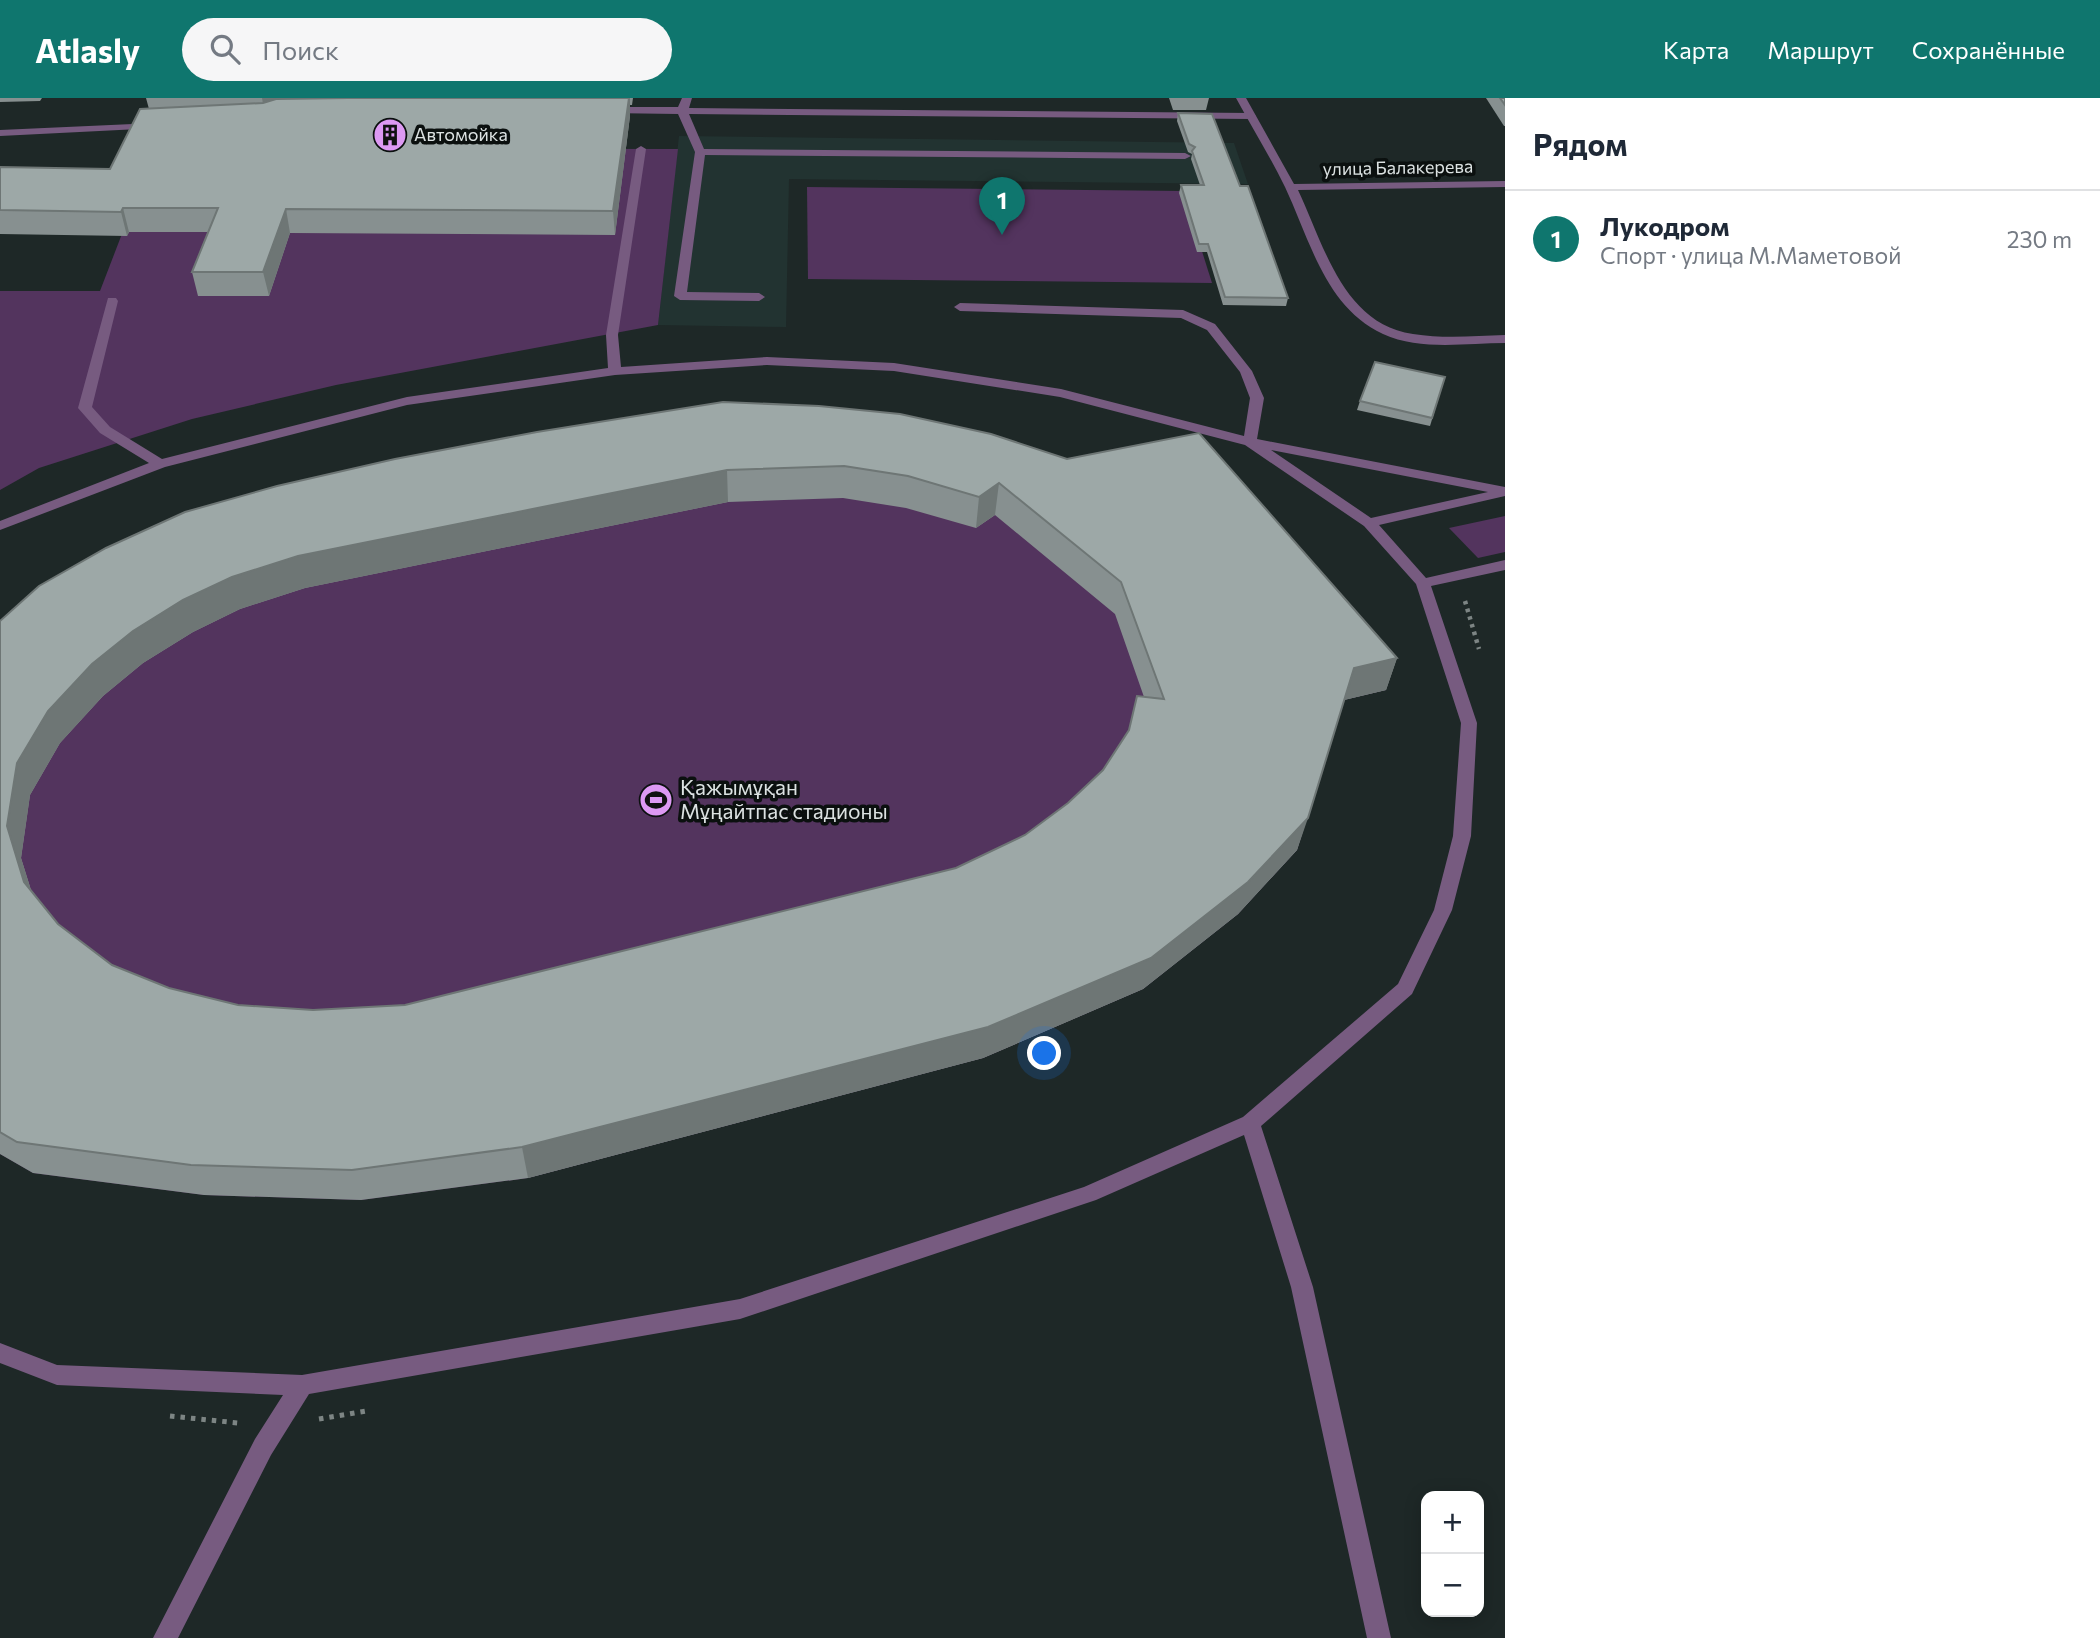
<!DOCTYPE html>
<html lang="ru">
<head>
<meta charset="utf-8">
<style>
	body { margin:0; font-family:Commissioner,sans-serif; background:#f6f6f7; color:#1f2937 }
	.controls { position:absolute; right:21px; bottom:21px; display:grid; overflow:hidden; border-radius:14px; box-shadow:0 4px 18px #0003 }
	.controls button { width:63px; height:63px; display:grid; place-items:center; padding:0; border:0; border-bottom:2px solid #e0e1e3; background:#fff; color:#1f2937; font:35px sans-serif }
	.you { position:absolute; left:1045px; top:956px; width:24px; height:24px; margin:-18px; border:5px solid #fff; border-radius:50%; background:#1a73e8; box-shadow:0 0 0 10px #1a73e833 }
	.badge { display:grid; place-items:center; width:46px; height:46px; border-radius:50%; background:#0f766e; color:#fff; font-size:23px; font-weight:700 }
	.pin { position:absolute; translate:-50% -58px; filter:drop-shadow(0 2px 4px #0008) }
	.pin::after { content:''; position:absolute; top:37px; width:24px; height:21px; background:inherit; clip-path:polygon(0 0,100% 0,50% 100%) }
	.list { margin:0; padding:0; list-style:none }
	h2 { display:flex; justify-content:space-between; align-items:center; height:91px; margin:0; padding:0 28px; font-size:30px }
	h2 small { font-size:23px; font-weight:400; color:#747a83 }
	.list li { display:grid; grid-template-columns:46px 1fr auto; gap:21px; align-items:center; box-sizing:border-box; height:98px; padding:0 28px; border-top:2px solid #e0e1e3 }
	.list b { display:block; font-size:26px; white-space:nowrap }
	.list p { margin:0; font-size:23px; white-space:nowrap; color:#747a83 }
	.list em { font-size:23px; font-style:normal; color:#747a83 }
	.icon { flex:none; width:38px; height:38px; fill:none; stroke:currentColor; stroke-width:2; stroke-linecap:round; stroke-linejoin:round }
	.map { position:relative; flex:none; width:1505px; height:1540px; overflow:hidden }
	header { display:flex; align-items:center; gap:42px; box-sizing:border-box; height:98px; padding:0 35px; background:#0f766e; color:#fff }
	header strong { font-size:33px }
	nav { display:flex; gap:38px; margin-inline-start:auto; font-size:24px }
	.search { width:490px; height:63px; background:#f6f6f7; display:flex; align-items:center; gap:18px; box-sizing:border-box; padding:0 24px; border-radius:38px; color:#747a83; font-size:26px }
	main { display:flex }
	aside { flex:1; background:#fff }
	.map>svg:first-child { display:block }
	.built { fill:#223331 }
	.green { fill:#53345e }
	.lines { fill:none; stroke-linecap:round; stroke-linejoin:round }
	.path-far1 { stroke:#7d8584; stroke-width:4.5; stroke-dasharray:3.5 4.5; stroke-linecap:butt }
	.path { stroke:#7d8584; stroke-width:5; stroke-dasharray:4.5 6; stroke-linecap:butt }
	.lane { fill:#775b80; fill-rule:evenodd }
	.street { fill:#775b80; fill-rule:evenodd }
	.wall { fill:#879090; fill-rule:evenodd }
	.shaded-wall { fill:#6e7675 }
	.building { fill:#9da8a7; stroke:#6e7675; stroke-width:2; fill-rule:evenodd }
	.labels { text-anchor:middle; stroke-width:7; stroke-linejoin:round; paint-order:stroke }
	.far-poi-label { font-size:18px; fill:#dce2e2; stroke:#0b100f; text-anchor:start }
	.far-street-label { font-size:18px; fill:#dce2e2; stroke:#0b100f }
	.poi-label { font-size:21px; fill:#dce2e2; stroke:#0b100f; text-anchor:start }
</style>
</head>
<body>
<header>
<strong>Atlasly</strong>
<div class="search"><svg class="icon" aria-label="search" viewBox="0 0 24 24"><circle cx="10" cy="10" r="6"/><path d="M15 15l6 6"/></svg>Поиск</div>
<nav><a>Карта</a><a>Маршрут</a><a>Сохранённые</a></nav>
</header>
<main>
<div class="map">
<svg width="1505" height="1540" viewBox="0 0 1505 1540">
	<rect width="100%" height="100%" fill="#1e2827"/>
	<path class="built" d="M 679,38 L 1234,45 L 1248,86 L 789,81 L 786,229 L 658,227 Z"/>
	<g class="green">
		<path d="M 155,50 L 678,51 L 658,227 L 336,287 L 192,321 L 39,370 L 0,392 L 0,193 L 100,193 Z"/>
		<path d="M 807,89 L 1183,93 L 1212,185 L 808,181 Z"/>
		<path d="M 1072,359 L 1121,381 L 1193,366 L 1386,592 L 1331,605 L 1328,653 L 1297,752 L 1238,816 L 1143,891 L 983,960 L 528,1080 L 361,1102 L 204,1097 L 33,1075 L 0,1056 L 0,566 L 285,420 L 1040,385 Z"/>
		<path d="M 1505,418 L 1505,454 L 1478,460 L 1449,430 Z"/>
	</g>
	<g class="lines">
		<path class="path-far1" d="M 1465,503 L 1479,551"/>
		<g class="path">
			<path d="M 170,1318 L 238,1325"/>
			<path d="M 319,1321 L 366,1313"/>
		</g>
		<g class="lane">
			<path d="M 682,0 L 692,0 L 689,10 L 1251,15 L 1256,18 L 1251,21 L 689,16 L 704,51 L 1185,55 L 1191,58 L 1185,61 L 705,57 L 687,194 L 759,195 L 765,199 L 759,203 L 680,202 L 674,198 L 695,54 L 678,16 L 607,15 L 602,12 L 607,9 L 678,9 Z"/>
			<path d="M 155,25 L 160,28 L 159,30 L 0,38 L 0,32 Z"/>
			<path d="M 641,48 L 646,51 L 618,237 L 621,269 L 767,259 L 894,265 L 1061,291 L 1244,338 L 1250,300 L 1240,274 L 1207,232 L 1181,220 L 960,213 L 954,209 L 960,205 L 1183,212 L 1215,226 L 1252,273 L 1264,300 L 1257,341 L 1505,389 L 1505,398 L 1379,427 L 1426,480 L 1505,462 L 1505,472 L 1431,488 L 1477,625 L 1471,738 L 1452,812 L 1412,896 L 1261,1028 L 1313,1189 L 1391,1540 L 1367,1540 L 1291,1189 L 1244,1037 L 1096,1102 L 740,1221 L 309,1296 L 271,1357 L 178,1540 L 153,1540 L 255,1341 L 283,1297 L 57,1287 L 0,1265 L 0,1245 L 57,1267 L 302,1277 L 740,1201 L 1084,1089 L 1243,1019 L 1398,886 L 1434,812 L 1453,738 L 1461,625 L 1416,486 L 1364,428 L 1245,347 L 1060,299 L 894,273 L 767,267 L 615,277 L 407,307 L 165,369 L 0,432 L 0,423 L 149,365 L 100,335 L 78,310 L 108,200 L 116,200 L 118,203 L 92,309 L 110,329 L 162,361 L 407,299 L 608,270 L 606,237 L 636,51 ZM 1271,352 L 1488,394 L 1371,420 Z"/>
		</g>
		<path class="street" d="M 1236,0 L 1246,0 L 1294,86 L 1505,83 L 1505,89 L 1298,92 C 1324,147 1343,226 1413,236 C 1444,241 1475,238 1505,237 L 1505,245 C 1466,245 1420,253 1383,236 C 1325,209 1310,142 1285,89 C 1270,58 1252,30 1236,0 Z"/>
	</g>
	<g class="wall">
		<path d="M 0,0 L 42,0 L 40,3 L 0,4 Z"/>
		<path d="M 146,0 L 633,0 L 632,7 L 630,7 L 630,18 L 615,137 L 290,135 L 269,198 L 198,198 L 192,174 L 208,134 L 129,134 L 127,138 L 0,136 L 0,69 L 110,71 L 149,11 Z"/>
		<path d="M 1169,0 L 1209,0 L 1206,12 L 1173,12 Z"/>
		<path d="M 1486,0 L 1505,0 L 1505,28 L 1504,28 Z"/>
		<path d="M 1178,15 L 1240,88 L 1288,200 L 1286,208 L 1223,207 L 1207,154 L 1197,154 L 1179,95 L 1181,87 L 1200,87 L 1191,61 L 1192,56 L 1188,54 L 1177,23 Z"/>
		<path d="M 1445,279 L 1430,328 L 1357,312 L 1360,303 Z"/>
		<path d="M 900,316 L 1397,560 L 1386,592 L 1344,602 L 1297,752 L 1238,816 L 1143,891 L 983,960 L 528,1080 L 361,1102 L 204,1097 L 33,1075 L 0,1056 L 0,523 ZM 843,400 L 906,410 L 976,430 L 995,417 L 1115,516 L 1144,599 L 1129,632 L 1103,672 L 1068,705 L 1025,737 L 956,770 L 405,907 L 313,912 L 238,907 L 169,890 L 112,867 L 58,826 L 31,792 L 21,760 L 30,697 L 60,645 L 103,598 L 143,565 L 193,534 L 240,511 L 305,490 L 728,404 Z"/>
	</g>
	<g class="shaded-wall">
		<path d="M 262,0 L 288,0 L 285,10 L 265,17 Z"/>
		<path d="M 629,0 L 630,0 L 630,18 L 615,137 L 613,113 Z"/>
		<path d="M 123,110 L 129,134 L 127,138 L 121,114 Z"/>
		<path d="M 286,111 L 290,135 L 269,198 L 263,174 Z"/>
		<path d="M 727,372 L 728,404 L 305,490 L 240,511 L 193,534 L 143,565 L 103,598 L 60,645 L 30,697 L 21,760 L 38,815 L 24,784 L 7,728 L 17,665 L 48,613 L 92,566 L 133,533 L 183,502 L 232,479 L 298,458 Z"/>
		<path d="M 999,385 L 995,417 L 976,430 L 979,399 Z"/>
		<path d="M 1397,560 L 1386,592 L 1344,602 L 1354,570 Z"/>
		<path d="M 1308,720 L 1297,752 L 1238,816 L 1143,891 L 983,960 L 528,1080 L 522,1049 Z"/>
	</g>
	<g class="building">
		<path d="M 348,0 L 629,0 L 613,113 L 286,111 L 263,174 L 192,174 L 218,110 L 123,110 L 121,114 L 0,112 L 0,69 L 110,71 L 140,11 L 263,5 L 276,1 Z"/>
		<path d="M 1500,0 L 1505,0 L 1505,7 Z"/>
		<path d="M 1178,15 L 1212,16 L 1240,88 L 1248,88 L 1288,200 L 1225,199 L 1208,146 L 1199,146 L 1181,87 L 1204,87 L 1192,53 L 1195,49 L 1189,46 Z"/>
		<path d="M 1375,264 L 1445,279 L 1432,320 L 1360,303 Z"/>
		<path d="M 723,304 L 819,308 L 900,316 L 991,336 L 1067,361 L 1199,335 L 1397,560 L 1354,570 L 1308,720 L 1248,784 L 1151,860 L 988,929 L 522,1049 L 352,1072 L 191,1067 L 17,1044 L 0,1034 L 0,523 L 39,488 L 106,450 L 185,414 L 277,388 L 395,361 L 537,334 ZM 844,368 L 908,378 L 979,399 L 999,385 L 1121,484 L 1164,601 L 1137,598 L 1129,632 L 1103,672 L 1068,705 L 1025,737 L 956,770 L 405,907 L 313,912 L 238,907 L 169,890 L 112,867 L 58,826 L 24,784 L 7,728 L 17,665 L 48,613 L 92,566 L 133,533 L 183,502 L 232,479 L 298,458 L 727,372 Z"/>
	</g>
	<defs>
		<symbol id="building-disc" viewBox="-11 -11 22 22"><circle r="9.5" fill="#dd99f3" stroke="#0b100f"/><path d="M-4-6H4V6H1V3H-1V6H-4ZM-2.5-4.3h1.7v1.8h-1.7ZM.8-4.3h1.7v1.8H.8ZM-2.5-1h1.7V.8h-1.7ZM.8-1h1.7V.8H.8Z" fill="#111"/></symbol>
		<symbol id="stadium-disc" viewBox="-11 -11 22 22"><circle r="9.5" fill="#dd99f3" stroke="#0b100f"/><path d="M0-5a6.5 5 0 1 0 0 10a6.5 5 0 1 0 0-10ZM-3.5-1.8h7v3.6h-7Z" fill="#111"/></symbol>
	</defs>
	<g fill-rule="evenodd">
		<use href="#building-disc" x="371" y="18" width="38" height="38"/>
		<use href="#stadium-disc" x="637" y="683" width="38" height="38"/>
	</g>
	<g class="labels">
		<g class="far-poi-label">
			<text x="414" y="43">Автомойка</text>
		</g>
		<g class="far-street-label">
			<text transform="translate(1398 70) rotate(-1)" y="6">улица Балакерева</text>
		</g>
		<g class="poi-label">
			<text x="680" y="697">Қажымұқан<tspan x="680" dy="24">Мұңайтпас стадионы</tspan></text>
		</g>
	</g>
</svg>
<div class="controls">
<button>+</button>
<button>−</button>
</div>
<div class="you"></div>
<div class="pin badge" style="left:1002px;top:137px">1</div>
</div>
<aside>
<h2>Рядом<small></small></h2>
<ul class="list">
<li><span class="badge">1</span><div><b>Лукодром</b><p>Спорт · улица М.Маметовой</p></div><em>230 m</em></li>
</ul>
</aside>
</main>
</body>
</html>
